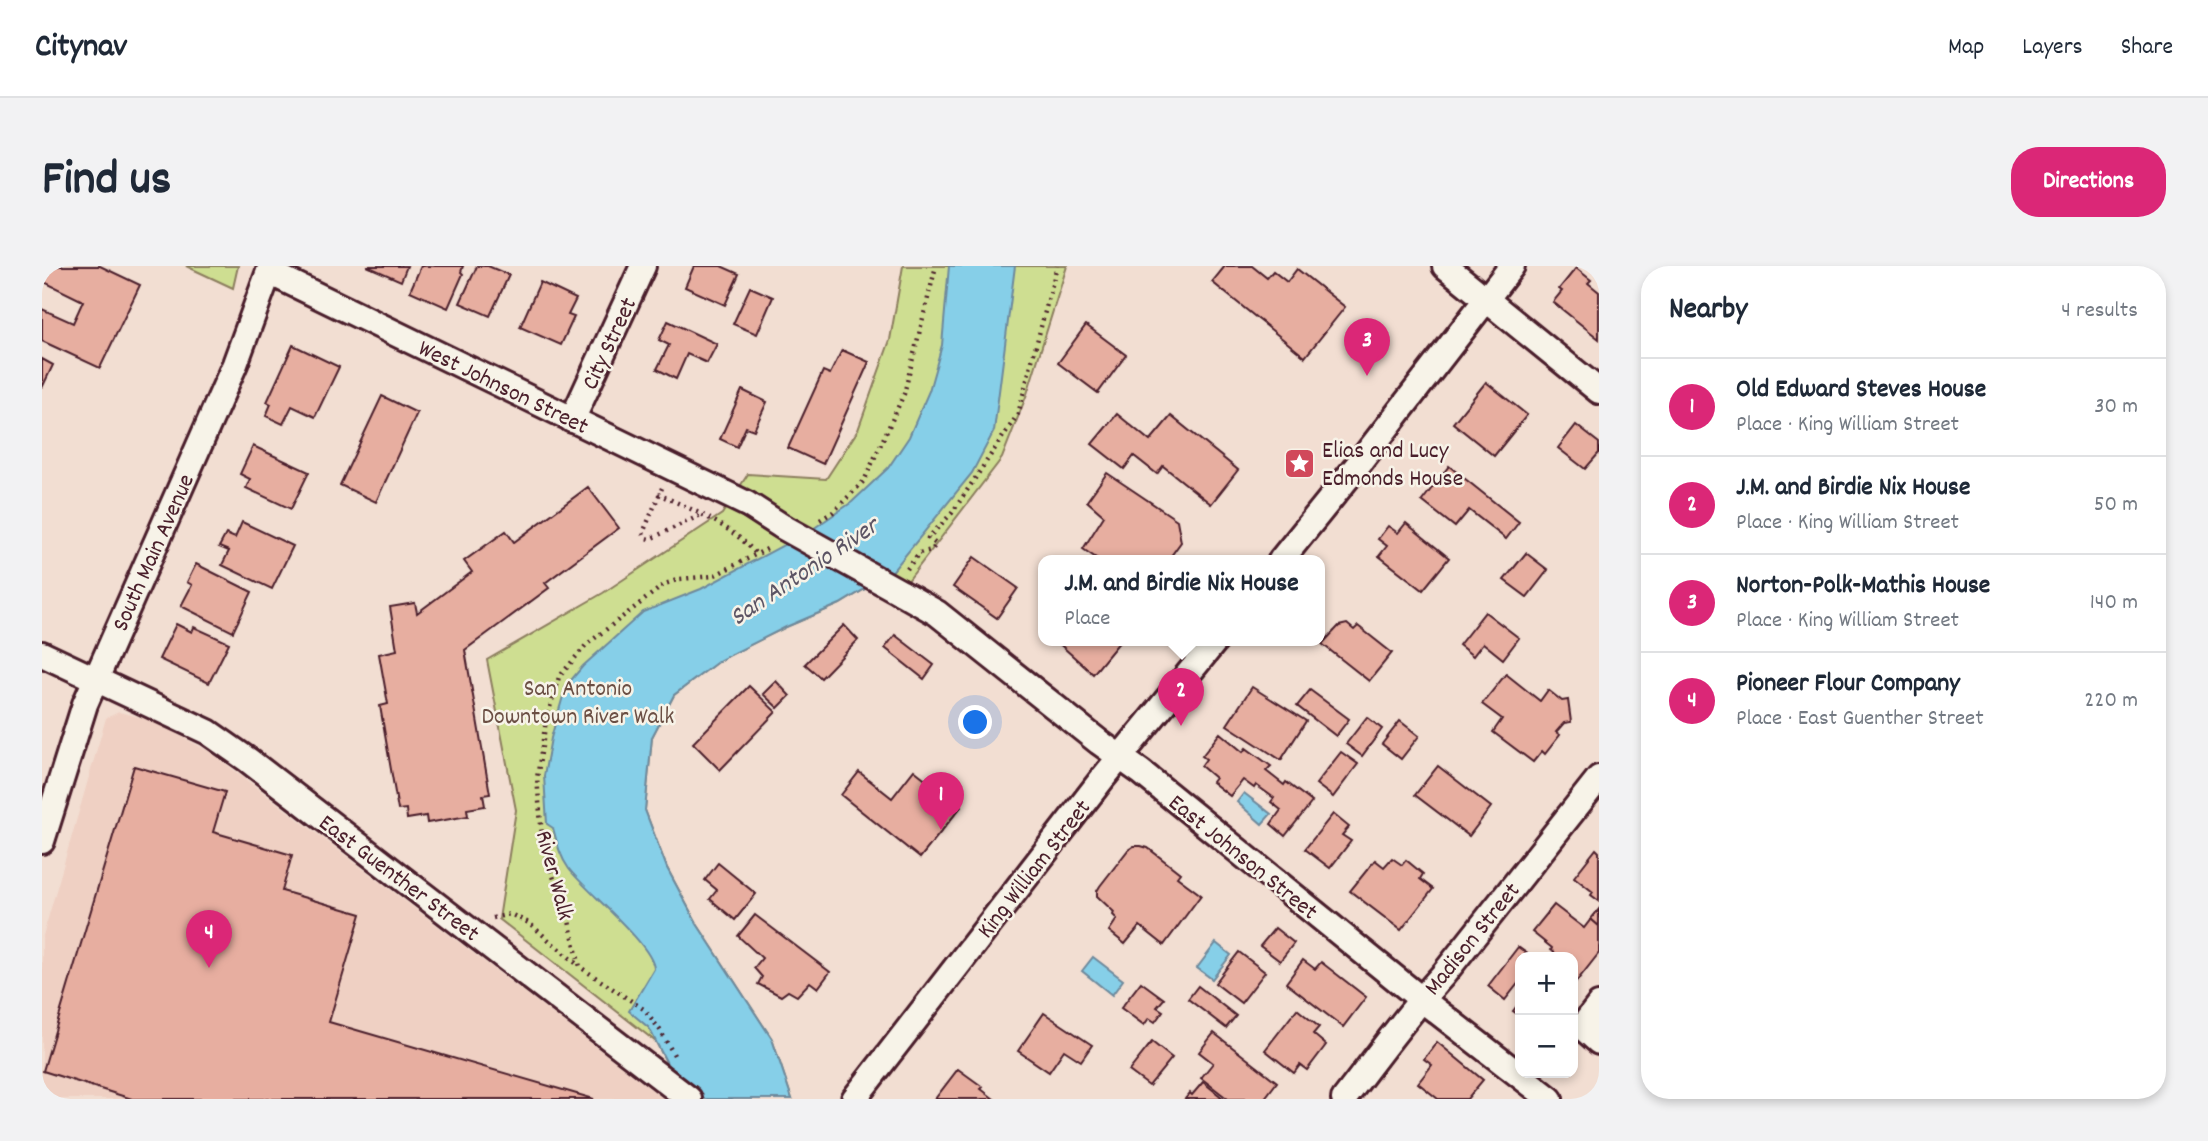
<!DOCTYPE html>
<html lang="en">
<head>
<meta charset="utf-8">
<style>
	body { margin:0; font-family:Dekko,sans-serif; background:#f2f2f3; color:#1f2937 }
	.controls { position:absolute; right:21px; bottom:21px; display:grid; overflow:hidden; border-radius:14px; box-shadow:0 4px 10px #0003 }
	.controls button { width:63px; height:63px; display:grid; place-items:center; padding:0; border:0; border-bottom:2px solid #e0e1e3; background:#fff; color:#1f2937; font:35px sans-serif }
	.you { position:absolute; left:934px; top:457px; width:24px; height:24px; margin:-18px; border:5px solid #fff; border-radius:50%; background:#1a73e8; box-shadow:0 0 0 10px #1a73e833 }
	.badge { display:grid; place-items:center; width:46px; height:46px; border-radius:50%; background:#db2777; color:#fff; font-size:23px; font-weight:700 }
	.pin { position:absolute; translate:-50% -58px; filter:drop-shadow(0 2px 4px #0008) }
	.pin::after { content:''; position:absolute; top:37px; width:24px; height:21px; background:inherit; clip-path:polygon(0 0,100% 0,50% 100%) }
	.popup { position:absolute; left:996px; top:289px; width:287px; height:91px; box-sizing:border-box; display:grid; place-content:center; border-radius:14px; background:#fff; filter:drop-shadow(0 2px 5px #0005); font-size:23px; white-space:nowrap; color:#747a83 }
	.popup b { font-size:26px; color:#1f2937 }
	.popup::after { content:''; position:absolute; left:50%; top:100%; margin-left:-14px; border:14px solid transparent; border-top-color:#fff }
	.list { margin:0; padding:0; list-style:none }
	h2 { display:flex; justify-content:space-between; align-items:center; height:91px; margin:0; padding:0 28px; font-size:30px }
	h2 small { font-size:23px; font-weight:400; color:#747a83 }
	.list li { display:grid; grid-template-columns:46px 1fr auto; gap:21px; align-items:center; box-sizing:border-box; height:98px; padding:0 28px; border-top:2px solid #e0e1e3 }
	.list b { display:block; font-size:26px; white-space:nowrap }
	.list p { margin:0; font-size:23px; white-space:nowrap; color:#747a83 }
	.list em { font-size:23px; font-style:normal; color:#747a83 }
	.map { position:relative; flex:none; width:1557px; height:833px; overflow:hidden; border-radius:28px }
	header { display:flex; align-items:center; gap:42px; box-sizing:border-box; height:98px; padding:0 35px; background:#fff; border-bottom:2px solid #e0e1e3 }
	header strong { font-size:33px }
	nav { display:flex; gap:38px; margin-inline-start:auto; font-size:24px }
	.intro { display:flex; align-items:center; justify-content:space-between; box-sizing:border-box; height:168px; padding:0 42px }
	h1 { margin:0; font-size:49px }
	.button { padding:18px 32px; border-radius:28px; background:#db2777; color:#fff; font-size:24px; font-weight:700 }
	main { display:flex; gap:42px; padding:0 42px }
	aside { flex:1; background:#fff; border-radius:28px; box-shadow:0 4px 10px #0003 }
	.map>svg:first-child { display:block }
	.built { fill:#efd0c3 }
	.green { fill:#cede91; stroke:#8c7e5e; stroke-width:2 }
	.water { fill:#86cfe8; stroke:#6e899c; stroke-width:2 }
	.building { fill:#e7aea0; stroke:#4a1f2b; stroke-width:2 }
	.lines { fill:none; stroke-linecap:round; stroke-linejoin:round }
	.minor-casing { stroke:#4a1f2b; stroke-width:30 }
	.path { stroke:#4a1f2b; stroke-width:4.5; stroke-dasharray:2 5; stroke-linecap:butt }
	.minor { stroke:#f7f3e8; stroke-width:24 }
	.minor-bridge-casing { stroke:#4a1f2b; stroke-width:30; stroke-linecap:butt }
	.minor-bridge { stroke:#f7f3e8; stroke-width:24 }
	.labels { text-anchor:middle; stroke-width:5; stroke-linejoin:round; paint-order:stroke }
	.street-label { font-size:24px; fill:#4a1f2b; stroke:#f7f3e8 }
	.poi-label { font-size:24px; fill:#4a1f2b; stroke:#f7f3e8; text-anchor:start }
	.park-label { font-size:24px; fill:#6b4f44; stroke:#f7f3e8 }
	.water-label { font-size:26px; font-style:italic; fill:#5c5464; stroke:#f7f3e8 }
</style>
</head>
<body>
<header>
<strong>Citynav</strong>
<nav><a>Map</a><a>Layers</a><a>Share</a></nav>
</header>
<div class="intro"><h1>Find us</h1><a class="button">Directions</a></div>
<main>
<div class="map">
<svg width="1557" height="833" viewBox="0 0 1557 833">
	<rect width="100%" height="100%" fill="#f2ded2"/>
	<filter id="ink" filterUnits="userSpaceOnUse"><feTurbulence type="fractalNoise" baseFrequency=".0143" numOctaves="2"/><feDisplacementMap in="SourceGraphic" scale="14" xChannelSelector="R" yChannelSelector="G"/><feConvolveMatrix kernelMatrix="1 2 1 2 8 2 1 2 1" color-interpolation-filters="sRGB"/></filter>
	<g filter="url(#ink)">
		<path class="built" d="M 77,446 L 109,454 L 168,486 L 622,833 L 0,833 L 0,673 L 64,452 Z"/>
		<g class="green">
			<path d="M 144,0 L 196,0 L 191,22 Z"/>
			<path d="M 861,0 L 1025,0 L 985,128 L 960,192 L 852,333 L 828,320 L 798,338 L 744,361 L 678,394 L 632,429 L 610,471 L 603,544 L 625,602 L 655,658 L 730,773 L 750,833 L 643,833 L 614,776 L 457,653 L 474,544 L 445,394 L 561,327 L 680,248 L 706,208 L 784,213 L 816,164 L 848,74 Z"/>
		</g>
		<g class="water">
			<path d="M 907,0 L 973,0 L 952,165 L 930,207 L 849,307 L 798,338 L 744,361 L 678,394 L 632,429 L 610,471 L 603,544 L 625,602 L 655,658 L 730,773 L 750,833 L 643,833 L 607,762 L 587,745 L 612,703 C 611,679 544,625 527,603 C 518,591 515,577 511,562 L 505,558 L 502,510 L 509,472 L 524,420 L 541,400 L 601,346 L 659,323 L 768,265 L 810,236 L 846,202 L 867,171 L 887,125 L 900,79 Z"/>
			<path d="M 1202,527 L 1229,548 L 1220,558 L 1195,536 Z"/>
			<path d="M 1174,677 L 1189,689 L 1170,713 L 1155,702 Z"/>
			<path d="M 1051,691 L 1081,714 L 1070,729 L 1040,705 Z"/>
		</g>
		<g class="building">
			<path d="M 0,0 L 58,0 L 98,19 L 58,102 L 0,75 L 0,43 L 31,57 L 41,35 L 0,15 Z"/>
			<path d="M 325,0 L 365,0 L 359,15 Z"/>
			<path d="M 379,0 L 421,0 L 419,6 L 421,8 L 406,42 L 368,25 Z"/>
			<path d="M 435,0 L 446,0 L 467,9 L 448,50 L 418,37 Z"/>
			<path d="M 652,0 L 679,0 L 697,8 L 683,39 L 643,21 Z"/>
			<path d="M 1183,0 L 1210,0 L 1225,12 L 1231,5 L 1245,16 L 1255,3 L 1303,41 L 1263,91 L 1170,16 Z"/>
			<path d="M 1534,2 L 1549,14 L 1546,17 L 1557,26 L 1557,73 L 1511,36 L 1520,25 L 1517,23 Z"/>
			<path d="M 498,16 L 534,33 L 526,49 L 532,51 L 519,79 L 478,61 Z"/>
			<path d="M 708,21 L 731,31 L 715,68 L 691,58 Z"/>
			<path d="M 626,55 L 675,78 L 665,97 L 645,88 L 634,113 L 615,103 L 627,79 L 617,74 Z"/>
			<path d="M 1044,59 L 1084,89 L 1056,127 L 1016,97 Z"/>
			<path d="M 251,79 L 297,101 L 273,151 L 250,140 L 241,158 L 224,150 L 229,138 L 225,136 Z"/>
			<path d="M 800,84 L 827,96 L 781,198 L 746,182 L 781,105 L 788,108 Z"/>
			<path d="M 0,93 L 11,99 L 0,122 Z"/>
			<path d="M 1444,116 L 1485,149 L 1452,190 L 1411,157 Z"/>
			<path d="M 700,124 L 725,136 L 712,164 L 704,161 L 695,181 L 678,173 Z"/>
			<path d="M 340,130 L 375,147 L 334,236 L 298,219 Z"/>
			<path d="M 1075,148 L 1108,175 L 1129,150 L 1196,204 L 1169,238 L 1121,200 L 1115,208 L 1092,190 L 1082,203 L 1050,178 Z"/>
			<path d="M 1534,159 L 1557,177 L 1557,187 L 1543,203 L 1516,182 Z"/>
			<path d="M 211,180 L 267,206 L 249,243 L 204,222 L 208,213 L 198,208 Z"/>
			<path d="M 1407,200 L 1477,256 L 1464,273 L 1427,244 L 1413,261 L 1380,235 Z"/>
			<path d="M 1065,207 L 1135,254 L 1139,276 L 1126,294 L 1057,294 L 1041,283 L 1062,250 L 1045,235 Z"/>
			<path d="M 546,221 L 577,262 L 503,317 L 507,322 L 423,384 L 448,528 L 441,529 L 443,540 L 425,543 L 426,550 L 385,557 L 384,550 L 365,553 L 364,543 L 356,544 L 338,440 L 346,438 L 337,388 L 355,384 L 348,341 L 373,337 L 375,347 L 430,306 L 422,295 L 464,265 L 472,276 Z"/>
			<path d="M 200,256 L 251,280 L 230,323 L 180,299 L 187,285 L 177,281 L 184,268 L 193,272 Z"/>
			<path d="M 1364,257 L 1407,292 L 1381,324 L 1337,290 L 1345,280 L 1336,273 L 1346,260 L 1356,267 Z"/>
			<path d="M 1484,287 L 1506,304 L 1485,331 L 1462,314 Z"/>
			<path d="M 932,291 L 976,322 L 955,352 L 911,321 Z"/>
			<path d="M 154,298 L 210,326 L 191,366 L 139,340 L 150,319 L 145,316 Z"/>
			<path d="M 1443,346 L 1477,372 L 1461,393 L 1441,377 L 1431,390 L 1417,379 Z"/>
			<path d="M 134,358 L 150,366 L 152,361 L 187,377 L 167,417 L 117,393 Z"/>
			<path d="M 1305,358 L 1312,364 L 1316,360 L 1350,387 L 1327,415 L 1280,378 L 1297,360 Z"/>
			<path d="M 802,359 L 816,374 L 779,412 L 763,398 Z"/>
			<path d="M 853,369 L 892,399 L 882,413 L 843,382 Z"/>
			<path d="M 1013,374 L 1079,374 L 1051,408 Z"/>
			<path d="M 1464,408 L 1498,435 L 1506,424 L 1520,435 L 1526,434 L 1529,456 L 1522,457 L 1514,466 L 1518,469 L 1503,488 L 1500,485 L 1491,496 L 1451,466 L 1460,453 L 1440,438 Z"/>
			<path d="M 734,415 L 748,430 L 736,442 L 721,428 Z"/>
			<path d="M 707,420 L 734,446 L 678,504 L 651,477 Z"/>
			<path d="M 1210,421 L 1264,455 L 1239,494 L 1185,459 Z"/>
			<path d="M 1268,424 L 1307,453 L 1294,470 L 1255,440 Z"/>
			<path d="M 1325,451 L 1340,463 L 1320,490 L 1304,478 Z"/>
			<path d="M 1358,455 L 1377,470 L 1359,493 L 1340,478 Z"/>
			<path d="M 1178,467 L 1201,486 L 1204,482 L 1229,500 L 1224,505 L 1242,519 L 1244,516 L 1270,536 L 1243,570 L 1229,558 L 1239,544 L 1229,536 L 1232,532 L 1214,519 L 1212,522 L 1201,514 L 1188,530 L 1170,516 L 1173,512 L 1159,500 L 1164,493 L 1160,490 Z"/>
			<path d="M 1299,486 L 1316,498 L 1291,531 L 1274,518 Z"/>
			<path d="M 92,500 L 183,526 L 171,566 L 250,589 L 240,625 L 319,648 L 287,756 L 552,833 L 90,833 L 1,805 Z"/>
			<path d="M 1396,500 L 1449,541 L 1427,570 L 1373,529 Z"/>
			<path d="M 872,504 L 919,541 L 878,592 L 799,529 L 817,506 L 850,532 Z"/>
			<path d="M 1291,548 L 1307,561 L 1300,569 L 1309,575 L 1288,602 L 1263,583 Z"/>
			<path d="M 1092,580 L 1099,580 L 1106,582 L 1138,607 L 1135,611 L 1159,629 L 1122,679 L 1098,660 L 1083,678 L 1067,665 L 1075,653 L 1071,649 L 1072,646 L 1055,630 L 1055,625 L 1058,620 L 1086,584 Z"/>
			<path d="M 1554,583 L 1557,586 L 1557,635 L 1549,629 L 1551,626 L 1532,611 Z"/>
			<path d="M 1350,592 L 1360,599 L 1364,594 L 1381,608 L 1378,613 L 1391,623 L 1359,664 L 1308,625 L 1333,594 L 1342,601 Z"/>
			<path d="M 676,597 L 714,628 L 693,654 L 668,633 L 675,624 L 663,614 Z"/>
			<path d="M 1512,639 L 1542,662 L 1549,653 L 1557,660 L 1557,687 L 1531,720 L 1531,691 L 1518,691 L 1509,684 L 1510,682 L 1490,666 Z"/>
			<path d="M 1557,643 L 1557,660 L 1549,653 Z"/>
			<path d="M 713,649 L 788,706 L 776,722 L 768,716 L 755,730 L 746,725 L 739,730 L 716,718 L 720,711 L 712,702 L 720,692 L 696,670 Z"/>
			<path d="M 1233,662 L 1252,677 L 1238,695 L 1218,680 Z"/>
			<path d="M 1476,681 L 1490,691 L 1478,691 L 1478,715 L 1463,734 L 1446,720 Z"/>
			<path d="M 1197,686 L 1223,706 L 1199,737 L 1173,717 Z"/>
			<path d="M 1261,694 L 1273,703 L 1279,696 L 1324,731 L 1301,761 L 1244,717 Z"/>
			<path d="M 1099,716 L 1122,733 L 1115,741 L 1121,745 L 1113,756 L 1107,752 L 1102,759 L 1079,742 Z"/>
			<path d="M 1156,720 L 1194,750 L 1184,762 L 1146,733 Z"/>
			<path d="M 1478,736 L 1478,750 L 1471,745 Z"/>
			<path d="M 1255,743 L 1277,761 L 1271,768 L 1284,779 L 1265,804 L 1258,799 L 1252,807 L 1223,784 Z"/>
			<path d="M 1002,747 L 1050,779 L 1039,795 L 1022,784 L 1007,806 L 976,785 Z"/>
			<path d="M 1172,767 L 1235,816 L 1222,833 L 1186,833 L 1159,812 L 1171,797 L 1157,786 Z"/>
			<path d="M 1110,776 L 1130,792 L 1107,820 L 1087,805 Z"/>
			<path d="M 1395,776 L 1441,814 L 1425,833 L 1396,833 L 1376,817 L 1390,799 L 1382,793 Z"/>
			<path d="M 916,803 L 941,821 L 939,823 L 952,833 L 893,833 Z"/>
			<path d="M 1161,816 L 1182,833 L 1143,833 L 1148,827 L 1150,829 Z"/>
		</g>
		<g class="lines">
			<defs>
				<g id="minor">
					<path d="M 1403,0 L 1557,125"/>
					<path d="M 227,6 L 705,238"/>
					<path d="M 530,154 L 601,0"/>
					<path d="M 710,241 L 741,261"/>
					<path d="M 1239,294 L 1315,200 L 1470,0"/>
					<path d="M 858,326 L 895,347 L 1057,476 L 1099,506 L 1379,733 L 1508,833"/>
					<path d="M 0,388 L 166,466 L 206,494 L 647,833"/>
					<path d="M 0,575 L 43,438 L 193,98 L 229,0"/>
					<path d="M 1557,739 L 1540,761 L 1557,776"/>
					<path d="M 812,833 L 1060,513 L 1174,374"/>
					<path d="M 1302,833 C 1334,792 1365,748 1401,709 L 1557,512"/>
				</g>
			</defs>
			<use href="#minor" class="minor-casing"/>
			<g class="path">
				<path d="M 620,222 L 601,267 L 603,272 L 608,273 L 661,248"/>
				<path d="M 616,228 C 649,243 691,260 714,288"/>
				<path d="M 778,254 L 791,246 L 822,215 L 862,128 L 894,0"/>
				<path d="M 865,303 L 877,287 L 890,284 L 894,278 L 886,272 L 910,247 L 976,148 L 1015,0"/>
				<path d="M 451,652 L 468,648 L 487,657 L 536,699"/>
				<path d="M 632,789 L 618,764 L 603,744 L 538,701 L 527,655 L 501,582 L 495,512 L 504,455 L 517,411 L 544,379 L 623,318 L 638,313 L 671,310 L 727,282"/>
			</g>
			<use href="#minor" class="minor"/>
			<defs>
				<path id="minor-bridge" d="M 741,261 L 858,326"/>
			</defs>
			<use href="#minor-bridge" class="minor-bridge-casing"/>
			<use href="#minor-bridge" class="minor-bridge"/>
		</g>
	</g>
	<defs>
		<symbol id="sight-square" viewBox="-11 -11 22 22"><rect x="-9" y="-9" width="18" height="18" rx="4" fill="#d1495b" stroke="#f7f3e8"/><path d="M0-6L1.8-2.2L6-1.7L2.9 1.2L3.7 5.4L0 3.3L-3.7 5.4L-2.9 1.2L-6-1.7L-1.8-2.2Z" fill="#fff"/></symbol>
	</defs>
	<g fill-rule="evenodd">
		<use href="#sight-square" x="1240" y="180" width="35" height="35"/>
	</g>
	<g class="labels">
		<g class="street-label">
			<text transform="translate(566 77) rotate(-65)" y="8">City Street</text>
			<text transform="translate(462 120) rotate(26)" y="8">West Johnson Street</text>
			<text transform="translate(110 286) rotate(-66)" y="8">South Main Avenue</text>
			<text transform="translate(1202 590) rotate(39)" y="8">East Johnson Street</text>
			<text transform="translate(991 602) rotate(-52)" y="8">King William Street</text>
			<text transform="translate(514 609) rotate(75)" y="8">River Walk</text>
			<text transform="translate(358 611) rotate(37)" y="8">East Guenther Street</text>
			<text transform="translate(1429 672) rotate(-51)" y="8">Madison Street</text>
		</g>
		<g class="poi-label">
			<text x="1280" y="191">Elias and Lucy<tspan x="1280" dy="28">Edmonds House</tspan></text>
		</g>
		<g class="park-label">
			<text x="536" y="429">San Antonio<tspan x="536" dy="28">Downtown River Walk</tspan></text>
		</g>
		<g class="water-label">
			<text transform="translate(761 304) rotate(-34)" y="9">San Antonio River</text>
		</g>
	</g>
</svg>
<div class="controls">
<button>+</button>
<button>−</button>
</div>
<div class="you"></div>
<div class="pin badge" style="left:899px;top:564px">1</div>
<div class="pin badge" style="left:1139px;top:460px">2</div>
<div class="popup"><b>J.M. and Birdie Nix House</b>Place</div>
<div class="pin badge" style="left:1325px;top:110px">3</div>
<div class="pin badge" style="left:167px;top:702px">4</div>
</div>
<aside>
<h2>Nearby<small>4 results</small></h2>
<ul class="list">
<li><span class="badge">1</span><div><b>Old Edward Steves House</b><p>Place · King William Street</p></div><em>30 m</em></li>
<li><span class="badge">2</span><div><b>J.M. and Birdie Nix House</b><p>Place · King William Street</p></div><em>50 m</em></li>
<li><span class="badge">3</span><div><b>Norton-Polk-Mathis House</b><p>Place · King William Street</p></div><em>140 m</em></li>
<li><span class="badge">4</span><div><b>Pioneer Flour Company</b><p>Place · East Guenther Street</p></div><em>220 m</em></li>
</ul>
</aside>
</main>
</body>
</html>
